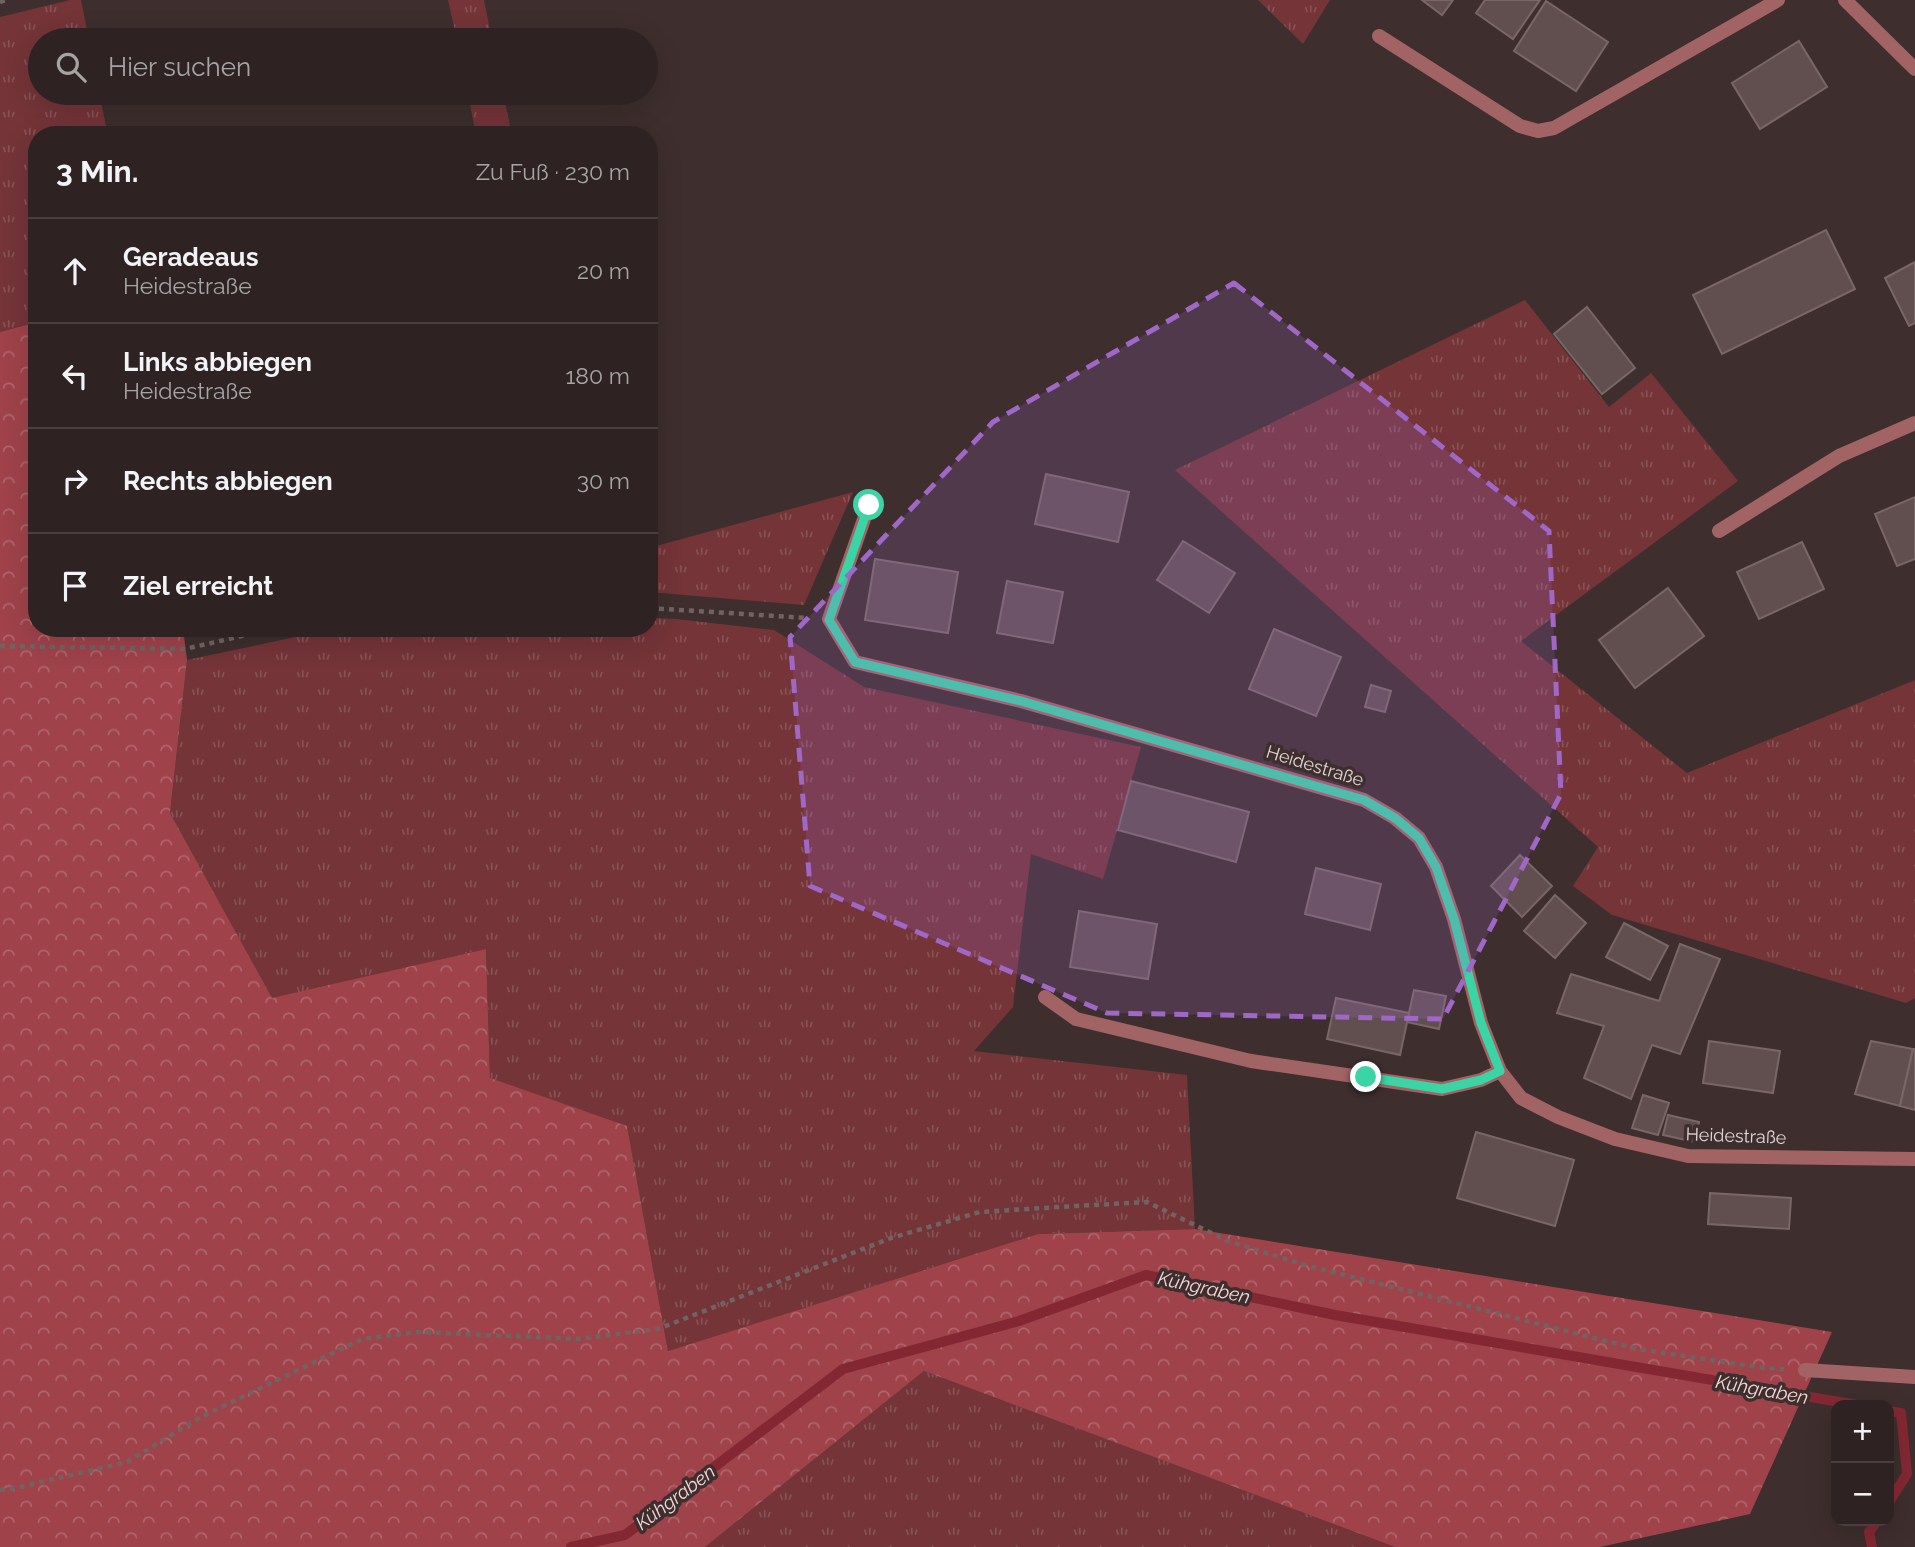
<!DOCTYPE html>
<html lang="de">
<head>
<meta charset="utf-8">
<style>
	body { margin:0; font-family:Raleway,sans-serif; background:#362a2a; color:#f1f3f6 }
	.controls { position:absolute; right:21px; bottom:21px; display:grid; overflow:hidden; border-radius:14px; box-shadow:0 7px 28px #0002 }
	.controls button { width:63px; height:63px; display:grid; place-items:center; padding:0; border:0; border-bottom:2px solid #493f40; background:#2e2222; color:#f1f3f6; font:35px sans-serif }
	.stop { position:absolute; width:21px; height:21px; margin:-16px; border:5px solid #3ad4a5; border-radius:50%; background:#fff }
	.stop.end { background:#3ad4a5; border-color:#fff; box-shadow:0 2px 7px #0008 }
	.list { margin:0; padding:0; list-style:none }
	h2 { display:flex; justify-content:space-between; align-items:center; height:91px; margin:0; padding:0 28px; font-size:30px }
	h2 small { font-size:23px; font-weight:400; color:#a7a4a5 }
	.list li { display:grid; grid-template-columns:46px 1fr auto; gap:21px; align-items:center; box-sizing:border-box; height:105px; padding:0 28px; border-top:2px solid #493f40 }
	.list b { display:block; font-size:26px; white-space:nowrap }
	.list p { margin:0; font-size:23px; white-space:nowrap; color:#a7a4a5 }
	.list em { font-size:23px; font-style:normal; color:#a7a4a5 }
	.icon { flex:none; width:38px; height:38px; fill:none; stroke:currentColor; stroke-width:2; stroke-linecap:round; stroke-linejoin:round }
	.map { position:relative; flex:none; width:1915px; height:1547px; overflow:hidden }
	.search { position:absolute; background:#2e2222; box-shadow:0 7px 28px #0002; left:28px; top:28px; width:630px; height:77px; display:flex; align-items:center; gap:18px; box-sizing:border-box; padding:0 24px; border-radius:38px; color:#a7a4a5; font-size:26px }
	.panel { position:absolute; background:#2e2222; box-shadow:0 7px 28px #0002; left:28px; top:126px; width:630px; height:511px; border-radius:28px }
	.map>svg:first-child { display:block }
	.grass { fill:url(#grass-tufts) }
	.forest { fill:url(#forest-crowns) }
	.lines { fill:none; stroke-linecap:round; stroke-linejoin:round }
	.stream { stroke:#832833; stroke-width:10 }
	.building { fill:#614f50; stroke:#796767; stroke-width:2 }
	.path { stroke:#726363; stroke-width:4.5; stroke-dasharray:5 5; stroke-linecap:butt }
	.service { stroke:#a26365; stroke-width:14 }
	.minor { stroke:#a26365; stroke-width:14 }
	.route { stroke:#3ad4a5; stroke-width:9 }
	.marked { fill:#9f68c7; fill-opacity:0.2; stroke:#9f68c7; stroke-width:5; stroke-dasharray:14 9; stroke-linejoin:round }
	.labels { text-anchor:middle; stroke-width:7; stroke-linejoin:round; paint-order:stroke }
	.street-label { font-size:18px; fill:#e1d6d6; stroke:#3e2e2e }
	.water-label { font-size:19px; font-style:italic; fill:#f4d8d9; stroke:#3e2e2e }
</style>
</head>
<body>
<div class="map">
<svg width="1915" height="1547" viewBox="0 0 1915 1547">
	<defs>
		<pattern id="grass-tufts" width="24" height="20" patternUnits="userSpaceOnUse" patternTransform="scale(1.75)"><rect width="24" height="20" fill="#743438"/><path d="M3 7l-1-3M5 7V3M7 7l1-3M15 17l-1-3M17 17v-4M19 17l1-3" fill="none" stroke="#885154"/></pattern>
		<pattern id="forest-crowns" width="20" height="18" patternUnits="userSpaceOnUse" patternTransform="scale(1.75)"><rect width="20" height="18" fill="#9f424a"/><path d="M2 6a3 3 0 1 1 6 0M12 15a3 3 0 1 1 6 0" fill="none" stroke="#b0656c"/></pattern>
	</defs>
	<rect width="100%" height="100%" fill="#3e2e2e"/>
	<g class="grass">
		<path d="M 70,0 L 81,0 L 89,40 L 40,40 L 40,93 L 99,93 L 108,135 L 37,135 L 37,322 L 0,332 L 0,17 Z"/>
		<path d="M 448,0 L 484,0 L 492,40 L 457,40 Z"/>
		<path d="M 1258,0 L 1330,0 L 1303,44 Z"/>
		<path d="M 468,93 L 503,93 L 512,135 L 476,135 Z"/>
		<path d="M 1525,300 L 1609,407 L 1651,373 L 1738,481 L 1521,641 L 1687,773 L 1915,680 L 1915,998 L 1906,1003 L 1612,915 L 1573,886 L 1598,847 L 1175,470 Z"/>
		<path d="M 853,492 L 804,605 L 649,592 L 649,548 Z"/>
		<path d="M 649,618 L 676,619 L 774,630 L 864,687 L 1141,747 L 1103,879 L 1031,854 L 1013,1007 L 974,1051 L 1187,1075 L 1195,1229 L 1038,1234 L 668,1351 L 627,1127 L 490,1079 L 486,949 L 272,999 L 170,813 L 187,660 L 338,628 L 649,628 Z"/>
		<path d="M 924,1371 L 1395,1547 L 705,1547 Z"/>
	</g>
	<path class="forest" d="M 37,322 L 37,628 L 183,628 L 187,660 L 170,813 L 272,998 L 486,949 L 490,1078 L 627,1126 L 668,1351 L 1038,1234 L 1195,1229 L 1832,1332 L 1750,1514 L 1600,1547 L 1395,1547 L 924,1371 L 705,1547 L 0,1547 L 0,332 Z"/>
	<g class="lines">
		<g class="stream">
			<path d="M 1889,1411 L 1901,1413 L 1907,1474 L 1889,1502"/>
			<path d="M 571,1547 L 625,1535 L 843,1369 L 1019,1321 L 1146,1275 L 1335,1315 L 1857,1405"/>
			<path d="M 1872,1547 L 1869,1532 L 1877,1521"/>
		</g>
	</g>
	<g class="building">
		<path d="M 1422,0 L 1453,0 L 1442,15 Z"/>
		<path d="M 1485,0 L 1540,0 L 1513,39 L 1476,13 Z"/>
		<path d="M 1546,1 L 1608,42 L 1576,91 L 1514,51 Z"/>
		<path d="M 1799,41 L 1827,87 L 1760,129 L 1732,83 Z"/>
		<path d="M 1826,230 L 1855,289 L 1722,354 L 1693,295 Z"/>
		<path d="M 1915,262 L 1915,323 L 1909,326 L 1885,278 Z"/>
		<path d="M 1587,307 L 1635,368 L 1602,394 L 1554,334 Z"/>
		<path d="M 1046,474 L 1129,492 L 1118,542 L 1035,524 Z"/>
		<path d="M 1915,497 L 1915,559 L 1897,566 L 1875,514 Z"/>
		<path d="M 1183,541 L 1235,573 L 1209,613 L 1157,580 Z"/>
		<path d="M 1802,542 L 1824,589 L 1759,619 L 1737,572 Z"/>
		<path d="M 875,559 L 958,572 L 948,633 L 865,620 Z"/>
		<path d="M 1007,581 L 1063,592 L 1053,643 L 997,633 Z"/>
		<path d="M 1668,588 L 1704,636 L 1635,688 L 1599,640 Z"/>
		<path d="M 1274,629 L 1341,657 L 1316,716 L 1249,689 Z"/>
		<path d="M 1371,685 L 1391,691 L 1385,712 L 1365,707 Z"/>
		<path d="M 1131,781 L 1249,812 L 1236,862 L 1118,830 Z"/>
		<path d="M 1520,855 L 1552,886 L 1522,917 L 1491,886 Z"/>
		<path d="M 1316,868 L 1381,884 L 1370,930 L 1305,914 Z"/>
		<path d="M 1555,895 L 1586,923 L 1555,958 L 1524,931 Z"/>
		<path d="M 1079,911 L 1157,924 L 1148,979 L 1070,967 Z"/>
		<path d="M 1624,923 L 1668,946 L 1650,980 L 1606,957 Z"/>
		<path d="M 1680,944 L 1720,959 L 1680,1054 L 1652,1045 L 1631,1099 L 1584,1078 L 1604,1026 L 1557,1013 L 1571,974 L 1659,1001 Z"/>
		<path d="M 1414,990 L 1446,996 L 1439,1029 L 1407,1022 Z"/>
		<path d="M 1336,998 L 1409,1013 L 1400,1055 L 1327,1039 Z"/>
		<path d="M 1709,1041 L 1780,1051 L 1773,1093 L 1703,1083 Z"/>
		<path d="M 1871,1041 L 1913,1049 L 1900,1106 L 1855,1094 Z"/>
		<path d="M 1913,1049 L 1915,1049 L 1915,1110 L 1900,1106 Z"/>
		<path d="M 1643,1095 L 1669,1103 L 1658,1135 L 1632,1128 Z"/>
		<path d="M 1668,1115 L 1699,1122 L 1695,1142 L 1663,1135 Z"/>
		<path d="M 1476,1132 L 1574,1160 L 1555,1226 L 1457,1198 Z"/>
		<path d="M 1710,1193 L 1791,1198 L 1789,1229 L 1708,1224 Z"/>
	</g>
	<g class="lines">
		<g class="path">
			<path d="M 0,2 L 6,0"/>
			<path d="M 649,608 L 807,618"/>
			<path d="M 0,646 L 185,649 L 277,628"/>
			<path d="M 0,1490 L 16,1488 L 127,1462 L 201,1417 L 362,1339 L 417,1332 L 578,1339 L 658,1329 L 891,1238 L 980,1212 L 1076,1206 L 1147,1202 L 1228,1241 L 1305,1265 L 1638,1349 L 1764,1368 L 1784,1369"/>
		</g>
		<g class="service">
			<path d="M 1379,36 L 1520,126 L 1538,131 L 1554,128 L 1778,0"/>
			<path d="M 1719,531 L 1839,456 L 1915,423"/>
			<path d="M 1045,997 L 1076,1019 L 1251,1061 L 1442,1089 L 1481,1080 L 1500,1071"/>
			<path d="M 1805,1370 L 1915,1377"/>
		</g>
		<g class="minor">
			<path d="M 1845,0 L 1915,69"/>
			<path d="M 869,505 L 829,619 L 855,662 L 1021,701 L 1364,800 L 1395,818 L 1419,838 L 1436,867 L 1454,919 L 1481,1023 L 1500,1071 L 1521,1098 L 1558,1117 L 1615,1139 L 1688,1156 L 1915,1159"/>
		</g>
	</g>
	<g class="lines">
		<path class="route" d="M 869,505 L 829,620 L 855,662 L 1021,701 L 1364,800 L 1395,818 L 1419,838 L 1436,867 L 1454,919 L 1481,1023 L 1500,1071 L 1481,1080 L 1442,1089 L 1366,1077"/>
	</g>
	<path class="marked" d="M 1234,283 L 1549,531 L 1561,794 L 1443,1019 L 1107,1013 L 810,886 L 790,637 L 993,422 Z"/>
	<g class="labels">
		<g class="street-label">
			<text transform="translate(1315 766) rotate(17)" y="6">Heidestraße</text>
			<text transform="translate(1736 1136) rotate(2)" y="6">Heidestraße</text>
		</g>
		<g class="water-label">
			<text transform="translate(1204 1287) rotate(12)" y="7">Kühgraben</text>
			<text transform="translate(1762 1389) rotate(10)" y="7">Kühgraben</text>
			<text transform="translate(675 1497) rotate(-37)" y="7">Kühgraben</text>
		</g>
	</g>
</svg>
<div class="controls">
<button>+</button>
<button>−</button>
</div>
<div class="stop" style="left:869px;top:505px"></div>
<div class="stop end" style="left:1366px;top:1077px"></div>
<div class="search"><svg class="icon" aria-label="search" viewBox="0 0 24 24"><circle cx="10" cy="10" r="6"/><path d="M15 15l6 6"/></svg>Hier suchen</div>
<section class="panel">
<h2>3 Min.<small>Zu Fuß · 230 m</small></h2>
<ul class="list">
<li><svg class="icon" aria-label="ahead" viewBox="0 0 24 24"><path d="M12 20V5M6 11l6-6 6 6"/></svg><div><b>Geradeaus</b><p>Heidestraße</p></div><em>20 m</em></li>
<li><svg class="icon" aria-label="left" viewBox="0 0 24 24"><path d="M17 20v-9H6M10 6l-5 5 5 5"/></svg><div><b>Links abbiegen</b><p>Heidestraße</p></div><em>180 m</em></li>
<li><svg class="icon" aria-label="right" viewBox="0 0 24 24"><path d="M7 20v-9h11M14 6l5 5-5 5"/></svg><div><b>Rechts abbiegen</b></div><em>30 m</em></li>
<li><svg class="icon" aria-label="arrive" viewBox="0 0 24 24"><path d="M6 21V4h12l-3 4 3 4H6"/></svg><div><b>Ziel erreicht</b></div></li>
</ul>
</section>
</div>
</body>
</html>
